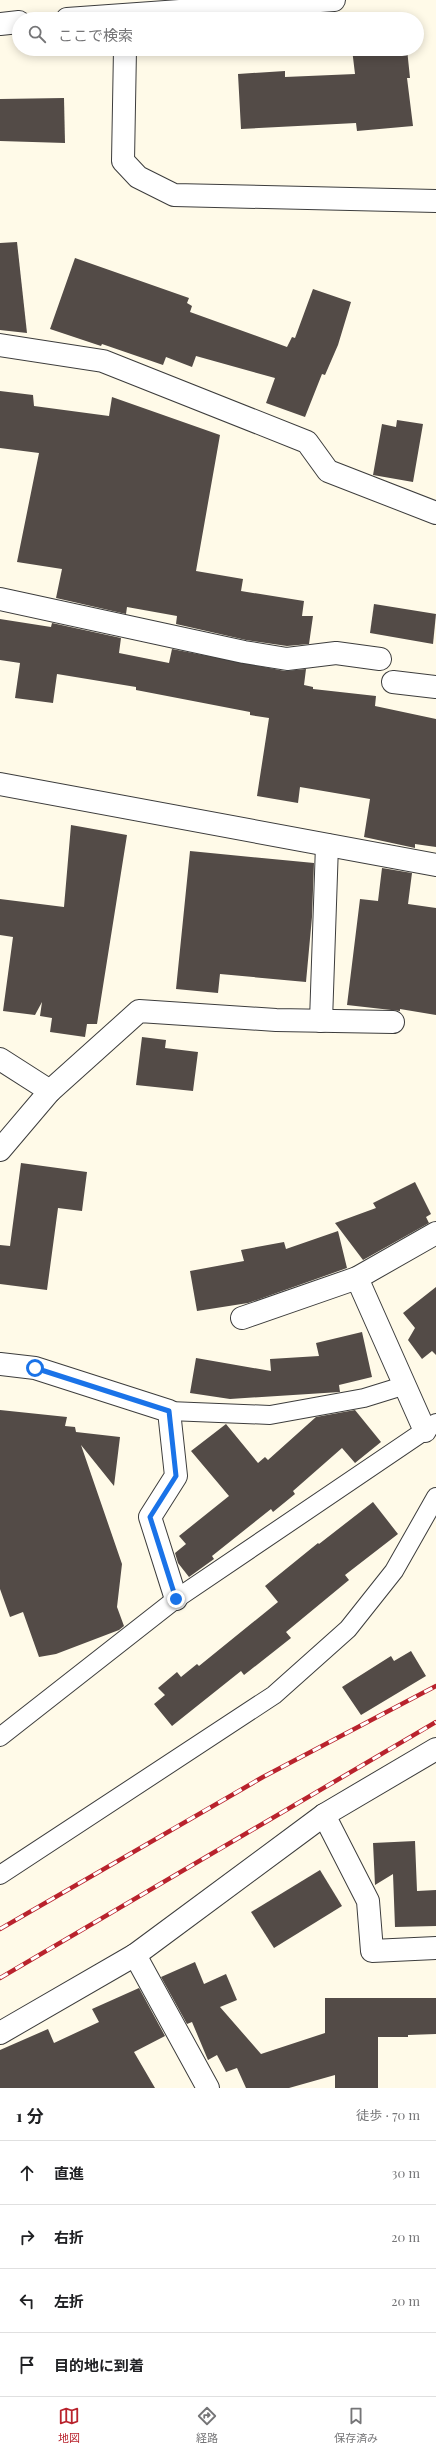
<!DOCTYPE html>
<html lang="ja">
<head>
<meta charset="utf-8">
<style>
	body { margin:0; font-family:"Playfair Display","Noto Sans JP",serif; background:#f6f6f6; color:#202124 }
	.stop { position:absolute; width:12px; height:12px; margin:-9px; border:3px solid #1a73e8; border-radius:50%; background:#fff }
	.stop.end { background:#1a73e8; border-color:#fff; box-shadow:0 1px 4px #0008 }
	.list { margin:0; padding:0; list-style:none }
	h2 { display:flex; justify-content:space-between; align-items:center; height:52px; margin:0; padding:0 16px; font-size:17px }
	h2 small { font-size:13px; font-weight:400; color:#757577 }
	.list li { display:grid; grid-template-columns:26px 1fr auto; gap:12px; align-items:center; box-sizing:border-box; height:64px; padding:0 16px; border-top:1px solid #e0e0e0 }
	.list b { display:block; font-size:15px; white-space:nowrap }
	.list em { font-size:13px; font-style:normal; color:#757577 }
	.icon { flex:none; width:22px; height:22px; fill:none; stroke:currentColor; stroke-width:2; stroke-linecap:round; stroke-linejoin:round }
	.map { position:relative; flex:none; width:436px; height:2088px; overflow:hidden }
	.search { position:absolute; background:#fff; box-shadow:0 2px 10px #0003; left:12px; right:12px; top:12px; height:44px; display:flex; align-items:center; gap:10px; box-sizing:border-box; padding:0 14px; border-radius:22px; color:#757577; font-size:15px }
	.sheet { height:308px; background:#fff }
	nav { display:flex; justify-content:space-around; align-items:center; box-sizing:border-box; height:56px; border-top:1px solid #e0e0e0; background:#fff; font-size:11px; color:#757577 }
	nav a { display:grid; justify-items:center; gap:2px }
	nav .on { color:#b9232d }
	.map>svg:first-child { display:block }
	.building { fill:#534b47 }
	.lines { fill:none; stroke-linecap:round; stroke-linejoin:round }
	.service-casing { stroke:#3d3d3d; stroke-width:20 }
	.minor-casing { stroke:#3d3d3d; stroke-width:24 }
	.service { stroke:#fff; stroke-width:18 }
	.minor { stroke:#fff; stroke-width:22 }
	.rail-casing { stroke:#b9232d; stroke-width:4.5 }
	.rail { stroke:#fff; stroke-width:3; stroke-dasharray:9; stroke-linecap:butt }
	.route { stroke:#1a73e8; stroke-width:5 }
</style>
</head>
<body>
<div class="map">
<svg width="436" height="2088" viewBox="0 0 436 2088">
	<rect width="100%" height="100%" fill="#fffae8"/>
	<g class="building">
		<path d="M 352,49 L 407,49 L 410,78 L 407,78 L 413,126 L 357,131 L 356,123 L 241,129 L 238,74 L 285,71 L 285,77 L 355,74 Z"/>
		<path d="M 64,98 L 65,143 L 0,141 L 0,99 Z"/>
		<path d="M 17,242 L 27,333 L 0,330 L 0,243 Z"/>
		<path d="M 75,258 L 189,298 L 187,303 L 192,306 L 190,312 L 287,347 L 292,337 L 295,338 L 313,289 L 351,302 L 338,345 L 325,375 L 322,374 L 305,417 L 266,403 L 275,378 L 196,356 L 192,367 L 166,357 L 163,365 L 102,344 L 101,346 L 50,329 Z"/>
		<path d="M 0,391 L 33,395 L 34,406 L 109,416 L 112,397 L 220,435 L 196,571 L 243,579 L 241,591 L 304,601 L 302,616 L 313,616 L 309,644 L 287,646 L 246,640 L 176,624 L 177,616 L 127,607 L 126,614 L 56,598 L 62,569 L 17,562 L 39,453 L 0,448 Z"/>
		<path d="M 397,420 L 423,424 L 413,482 L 373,475 L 382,424 L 396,427 Z"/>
		<path d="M 374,604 L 436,614 L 433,644 L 370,633 Z"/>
		<path d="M 0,619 L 51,627 L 52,623 L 121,638 L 119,653 L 169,663 L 172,649 L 285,671 L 306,669 L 304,685 L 313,687 L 313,689 L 376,696 L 375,706 L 436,719 L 436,847 L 415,844 L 415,848 L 364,837 L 370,799 L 300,787 L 298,803 L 257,796 L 269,718 L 250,715 L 250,712 L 136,690 L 136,687 L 57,674 L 53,703 L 15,698 L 20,663 L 0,660 Z"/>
		<path d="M 71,825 L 127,835 L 97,1024 L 87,1024 L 85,1037 L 50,1032 L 52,1018 L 40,1016 L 42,1002 L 35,1015 L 3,1011 L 13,937 L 0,935 L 0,899 L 64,907 Z"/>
		<path d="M 190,851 L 314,863 L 312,917 L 306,982 L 220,974 L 218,993 L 176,989 Z"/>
		<path d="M 382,868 L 412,873 L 408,904 L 436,908 L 436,1015 L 400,1009 L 400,1011 L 347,1005 L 360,899 L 378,901 Z"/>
		<path d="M 142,1037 L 166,1040 L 165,1048 L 198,1052 L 193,1091 L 136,1085 Z"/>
		<path d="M 21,1163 L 87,1172 L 82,1211 L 58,1208 L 47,1290 L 0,1284 L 0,1245 L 10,1246 Z"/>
		<path d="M 415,1182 L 431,1214 L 426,1217 L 429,1223 L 363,1260 L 335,1223 L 376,1208 L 373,1203 Z"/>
		<path d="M 338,1231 L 347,1268 L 248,1303 L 197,1311 L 190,1271 L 244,1261 L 241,1250 L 284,1242 L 286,1249 Z"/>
		<path d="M 436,1287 L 436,1355 L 432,1351 L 422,1359 L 408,1340 L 415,1328 L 403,1313 Z"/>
		<path d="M 362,1332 L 372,1377 L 339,1385 L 340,1392 L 230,1399 L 190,1393 L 196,1358 L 271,1371 L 270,1359 L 319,1356 L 316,1343 Z"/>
		<path d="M 0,1410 L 67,1417 L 65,1426 L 75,1427 L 76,1432 L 120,1437 L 114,1486 L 81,1445 L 122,1564 L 117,1607 L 124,1626 L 119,1630 L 56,1654 L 39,1657 L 23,1612 L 10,1617 L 0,1589 Z"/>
		<path d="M 355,1410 L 381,1442 L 355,1463 L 342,1448 L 293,1491 L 295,1494 L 273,1512 L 271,1509 L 212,1556 L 214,1559 L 189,1577 L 178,1563 L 175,1553 L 186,1544 L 179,1536 L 229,1496 L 191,1451 L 226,1424 L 258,1463 L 265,1457 L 268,1460 L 316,1417 Z"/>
		<path d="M 373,1502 L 398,1534 L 345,1575 L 349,1580 L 286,1632 L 291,1638 L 244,1675 L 241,1671 L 172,1726 L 154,1704 L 165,1695 L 158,1688 L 177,1672 L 181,1677 L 197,1664 L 199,1666 L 278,1602 L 265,1586 L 318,1543 L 319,1544 Z"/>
		<path d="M 411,1651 L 426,1676 L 361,1715 L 342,1687 L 391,1656 L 394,1661 Z"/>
		<path d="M 415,1841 L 417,1891 L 436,1890 L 436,1926 L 395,1927 L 393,1874 L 375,1885 L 373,1843 Z"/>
		<path d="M 320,1870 L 342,1906 L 274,1948 L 251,1912 Z"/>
		<path d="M 195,1962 L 204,1984 L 226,1974 L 237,2000 L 220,2007 L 261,2054 L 325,2033 L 325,1998 L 436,1998 L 436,2034 L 408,2035 L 408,2037 L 378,2037 L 378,2088 L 335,2088 L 335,2075 L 289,2088 L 246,2088 L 237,2068 L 226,2072 L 217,2055 L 208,2060 L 192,2022 L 187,2024 L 161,1977 Z"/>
		<path d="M 139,1988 L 165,2036 L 134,2052 L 155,2088 L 0,2088 L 0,2050 L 48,2029 L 54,2043 L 99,2022 L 92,2009 Z"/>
	</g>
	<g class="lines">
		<defs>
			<g id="service">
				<path d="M 169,1411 L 270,1415 L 364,1398 L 406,1385"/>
				<path d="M 0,1737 L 176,1599 L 436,1423"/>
				<path d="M 0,1875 L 274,1695 L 348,1629 L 394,1571 L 436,1497"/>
			</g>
			<g id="minor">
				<path d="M 67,19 L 334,0"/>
				<path d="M 0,24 L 19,22"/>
				<path d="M 125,49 L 123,161 L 138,177 L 174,195 L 436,201"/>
				<path d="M 0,345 L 103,361 L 307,442 L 328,471 L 436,513"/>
				<path d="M 0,599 L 244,652 L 287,659 L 336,653 L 380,659"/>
				<path d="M 393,682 L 436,687"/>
				<path d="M 0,784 L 436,865"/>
				<path d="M 321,1021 L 327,845"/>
				<path d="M 0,1059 L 50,1091"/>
				<path d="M 0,1150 L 50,1091 L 139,1011 L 276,1020 L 393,1022"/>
				<path d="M 357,1278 L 425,1431"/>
				<path d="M 242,1318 L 357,1278 L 436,1233"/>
				<path d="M 0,1364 L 35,1368 L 169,1411 L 176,1476 L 150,1517 L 176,1599"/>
				<path d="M 324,1815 L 368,1901 L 372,1951 L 436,1948"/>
				<path d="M 135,1955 L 208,2088"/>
				<path d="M 0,2033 L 135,1955 L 324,1815 L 436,1749"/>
			</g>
		</defs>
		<use href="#service" class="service-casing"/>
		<use href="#minor" class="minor-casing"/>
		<use href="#service" class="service"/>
		<use href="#minor" class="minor"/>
		<defs>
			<g id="rail">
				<path d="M 0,1929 L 263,1777 L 436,1686"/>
				<path d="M 0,1978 L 436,1722"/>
			</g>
		</defs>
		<use href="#rail" class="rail-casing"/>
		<use href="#rail" class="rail"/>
	</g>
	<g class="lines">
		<path class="route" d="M 35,1368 L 169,1411 L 176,1476 L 150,1517 L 176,1599"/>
	</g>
</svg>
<div class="stop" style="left:35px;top:1368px"></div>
<div class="stop end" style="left:176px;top:1599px"></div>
<div class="search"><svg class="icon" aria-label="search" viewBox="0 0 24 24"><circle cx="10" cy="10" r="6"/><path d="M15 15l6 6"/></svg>ここで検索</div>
</div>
<section class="sheet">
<h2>1 分<small>徒歩 · 70 m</small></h2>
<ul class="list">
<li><svg class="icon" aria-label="ahead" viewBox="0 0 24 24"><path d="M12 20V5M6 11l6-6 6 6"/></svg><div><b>直進</b></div><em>30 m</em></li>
<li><svg class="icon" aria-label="right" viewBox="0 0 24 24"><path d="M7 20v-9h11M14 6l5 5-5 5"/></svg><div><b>右折</b></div><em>20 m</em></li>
<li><svg class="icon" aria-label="left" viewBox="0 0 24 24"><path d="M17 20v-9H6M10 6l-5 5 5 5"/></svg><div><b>左折</b></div><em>20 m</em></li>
<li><svg class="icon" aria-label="arrive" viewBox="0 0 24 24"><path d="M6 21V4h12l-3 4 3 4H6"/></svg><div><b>目的地に到着</b></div></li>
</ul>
</section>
<nav>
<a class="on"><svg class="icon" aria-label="map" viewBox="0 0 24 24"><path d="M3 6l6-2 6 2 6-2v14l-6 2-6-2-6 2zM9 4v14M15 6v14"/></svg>地図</a>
<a><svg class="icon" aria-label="directions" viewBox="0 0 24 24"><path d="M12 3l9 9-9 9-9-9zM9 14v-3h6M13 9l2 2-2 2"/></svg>経路</a>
<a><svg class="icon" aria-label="saved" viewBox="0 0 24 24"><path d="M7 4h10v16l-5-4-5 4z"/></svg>保存済み</a>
</nav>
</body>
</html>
